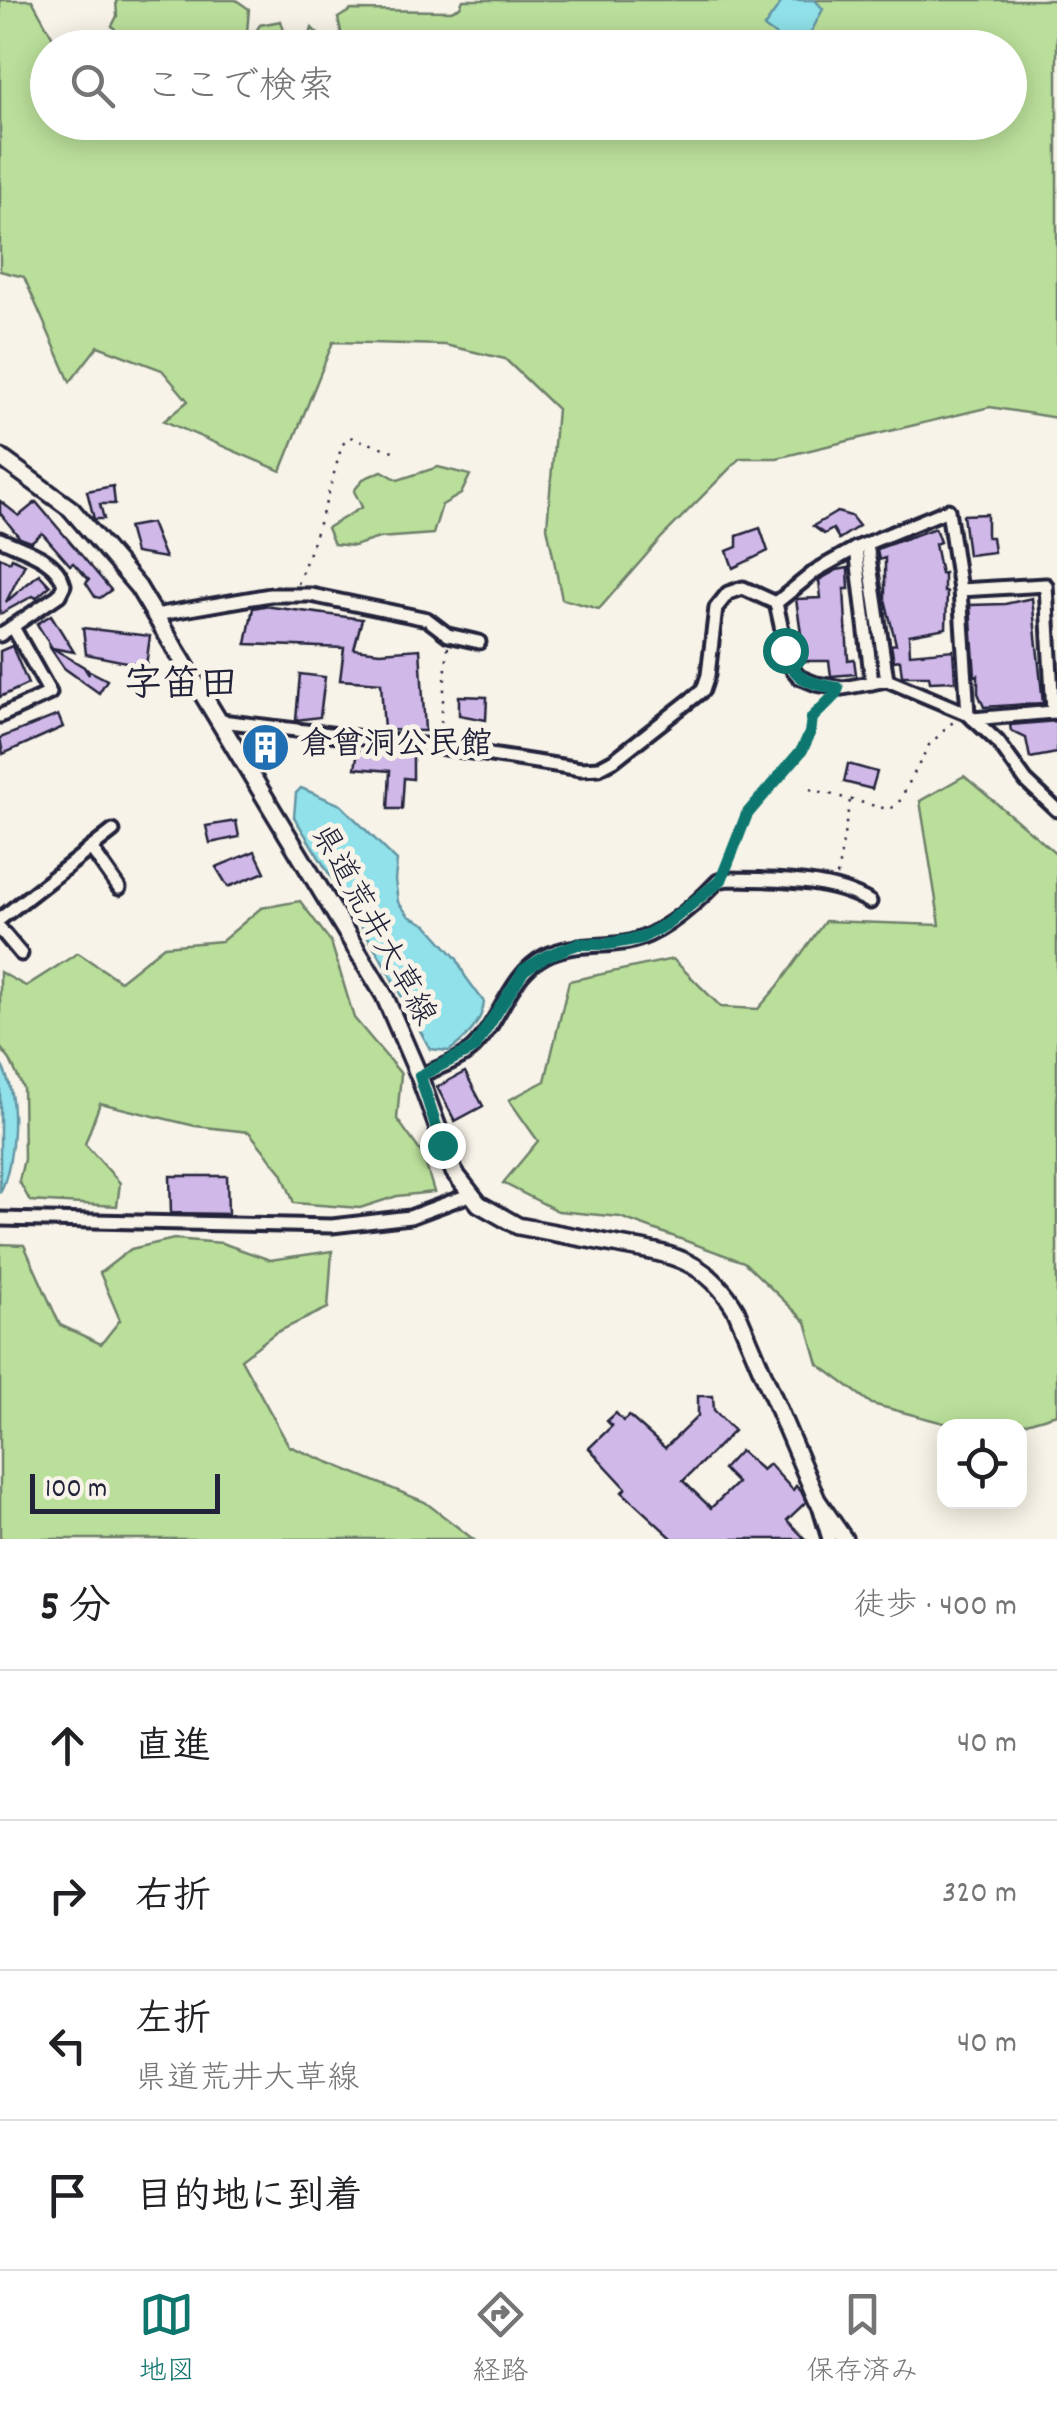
<!DOCTYPE html>
<html lang="ja">
<head>
<meta charset="utf-8">
<style>
	body { margin:0; font-family:Dekko,"Klee One",sans-serif; background:#f6f6f6; color:#202124 }
	.controls { position:absolute; right:30px; bottom:30px; display:grid; overflow:hidden; border-radius:20px; box-shadow:0 5px 25px #0003 }
	.controls button { width:90px; height:90px; display:grid; place-items:center; padding:0; border:0; border-bottom:2px solid #e0e0e0; background:#fff; color:#202124; font:50px sans-serif }
	.scale { position:absolute; left:30px; bottom:25px; width:190px; box-sizing:border-box; padding-left:10px; border:5px solid #22223b; border-top:0; font-size:28px; line-height:35px; white-space:nowrap; color:#22223b; -webkit-text-stroke:8px #f7f3e8; paint-order:stroke }
	.stop { position:absolute; width:30px; height:30px; margin:-22px; border:8px solid #0f766e; border-radius:50%; background:#fff }
	.stop.end { background:#0f766e; border-color:#fff; box-shadow:0 2px 10px #0008 }
	.list { margin:0; padding:0; list-style:none }
	h2 { display:flex; justify-content:space-between; align-items:center; height:130px; margin:0; padding:0 40px; font-size:42px }
	h2 small { font-size:32px; font-weight:400; color:#757577 }
	.list li { display:grid; grid-template-columns:65px 1fr auto; gap:30px; align-items:center; box-sizing:border-box; height:150px; padding:0 40px; border-top:2px solid #e0e0e0 }
	.list b { display:block; font-size:38px; white-space:nowrap }
	.list p { margin:0; font-size:32px; white-space:nowrap; color:#757577 }
	.list em { font-size:32px; font-style:normal; color:#757577 }
	.icon { flex:none; width:55px; height:55px; fill:none; stroke:currentColor; stroke-width:2; stroke-linecap:round; stroke-linejoin:round }
	.map { position:relative; flex:none; width:1057px; height:1539px; overflow:hidden }
	.search { position:absolute; background:#fff; box-shadow:0 5px 25px #0003; left:30px; right:30px; top:30px; height:110px; display:flex; align-items:center; gap:25px; box-sizing:border-box; padding:0 35px; border-radius:55px; color:#757577; font-size:38px }
	.sheet { height:730px; background:#fff }
	nav { display:flex; justify-content:space-around; align-items:center; box-sizing:border-box; height:140px; border-top:2px solid #e0e0e0; background:#fff; font-size:28px; color:#757577 }
	nav a { display:grid; justify-items:center; gap:5px }
	nav .on { color:#0f766e }
	.map>svg:first-child { display:block }
	.green { fill:#badf9a; stroke:#6e806a; stroke-width:2.5 }
	.water { fill:#90e1e9; stroke:#6495a3; stroke-width:2.5 }
	.building { fill:#d0b9e8; stroke:#22223b; stroke-width:2.5 }
	.lines { fill:none; stroke-linecap:round; stroke-linejoin:round }
	.street-casing { stroke:#22223b; stroke-width:19 }
	.secondary-casing { stroke:#22223b; stroke-width:22 }
	.path { stroke:#22223b; stroke-width:2.5; stroke-dasharray:2.5 8; stroke-linecap:butt }
	.street { stroke:#f7f3e8; stroke-width:11 }
	.secondary { stroke:#f7f3e8; stroke-width:15 }
	.route { stroke:#0f766e; stroke-width:12 }
	.labels { text-anchor:middle; dominant-baseline:central; stroke-width:10; stroke-linejoin:round; paint-order:stroke }
	.poi-label { font-size:32px; font-weight:bold; fill:#22223b; stroke:#f7f3e8; text-anchor:start }
	.street-label { font-size:32px; fill:#22223b; stroke:#f7f3e8 }
	.quarter-label { font-size:38px; font-weight:bold; fill:#22223b; stroke:#f7f3e8 }
</style>
</head>
<body>
<div class="map">
<svg width="1057" height="1539" viewBox="0 0 1057 1539">
	<rect width="100%" height="100%" fill="#f7f3e8"/>
	<filter id="ink" filterUnits="userSpaceOnUse"><feTurbulence type="fractalNoise" baseFrequency=".01" numOctaves="2"/><feDisplacementMap in="SourceGraphic" scale="20" xChannelSelector="R" yChannelSelector="G"/><feConvolveMatrix kernelMatrix="1 2 1 2 8 2 1 2 1" color-interpolation-filters="sRGB"/></filter>
	<g filter="url(#ink)">
		<g class="green">
			<polygon points="0,0 32,0 58,47 48,48 48,122 1010,122 1010,48 306,47 312,28 330,46 344,45 338,18 351,10 451,11 460,7 463,0 1057,0 1057,418 990,407 777,458 740,458 662,537 599,609 562,599 547,527 557,409 505,359 445,345 333,342 281,471 164,421 188,401 162,370 98,346 70,382 24,277 0,271"/>
			<polygon points="116,0 236,0 249,9 247,32 254,34 260,25 281,21 289,47 299,47 132,47 112,26 117,16"/>
			<polygon points="438,467 470,475 461,494 442,505 433,534 379,538 354,546 334,544 327,528 362,507 354,491 363,479 382,471 398,480"/>
			<polygon points="964,776 1057,854 1057,1414 1016,1426 955,1426 872,1404 818,1364 806,1322 744,1262 620,1217 558,1211 503,1183 538,1141 509,1100 545,1081 569,981 673,959 721,1007 758,1009 778,986 825,921 940,925 920,801"/>
			<polygon points="300,901 331,942 354,1018 401,1074 397,1119 423,1155 434,1192 397,1196 360,1208 294,1203 282,1173 249,1132 195,1126 100,1103 85,1144 120,1183 117,1206 30,1201 19,1181 24,1159 23,1088 10,1060 0,1047 0,972 26,986 78,953 120,981 164,946 222,941 261,908"/>
			<polygon points="174,1239 222,1243 270,1260 332,1251 328,1308 275,1333 241,1359 289,1446 425,1502 473,1539 0,1539 0,1244 24,1245 60,1325 101,1344 120,1320 100,1273 131,1249"/>
		</g>
		<g class="water">
			<polygon points="783,0 815,0 823,9 807,40 782,40 764,27"/>
			<path d="M301,788L341,805L397,861L395,880L398,902L409,916L427,925L457,959L465,976L484,1002C482,1023 466,1039 449,1051L430,1049L379,955L294,817L296,793Z"/>
			<path d="M0,1063C20,1093 15,1162 0,1193Z"/>
		</g>
		<g class="building">
			<polygon points="113,486 115,504 100,504 104,519 94,519 87,491"/>
			<polygon points="0,501 19,516 36,502 111,590 100,598 95,597 86,583 89,580 73,563 70,565 42,533 31,542 20,538 0,513"/>
			<polygon points="837,512 851,516 859,526 839,539 833,529 824,534 813,526"/>
			<polygon points="987,514 987,537 992,537 994,552 968,555 963,515"/>
			<polygon points="151,523 165,558 135,553 128,527"/>
			<polygon points="760,528 768,551 733,568 727,551 737,547 737,536"/>
			<polygon points="935,528 940,542 935,544 941,574 944,573 944,592 947,592 946,628 909,635 910,654 953,650 955,681 930,682 929,676 902,676 900,660 894,661 891,645 896,644 885,599 885,558 879,560 877,549"/>
			<polygon points="0,557 10,562 12,558 25,564 6,602 39,574 50,586 36,598 33,596 0,614"/>
			<polygon points="848,568 849,589 844,589 848,660 854,659 856,674 831,676 829,661 799,661 795,647 803,647 796,599 821,598 819,580 837,570"/>
			<polygon points="1032,598 1043,703 984,707 978,693 978,675 975,676 970,605 1005,604"/>
			<polygon points="264,606 362,619 354,649 380,652 420,649 425,731 384,730 381,683 340,680 344,648 246,644 253,608"/>
			<polygon points="51,615 74,652 52,648 37,624"/>
			<polygon points="83,628 150,636 146,666 86,654"/>
			<polygon points="12,646 28,684 0,697 0,651"/>
			<polygon points="49,646 84,667 89,675 88,670 107,680 99,693 64,668"/>
			<polygon points="300,674 325,677 320,717 296,720"/>
			<polygon points="459,696 487,697 486,720 459,715"/>
			<polygon points="58,715 63,727 3,754 0,738"/>
			<polygon points="1057,721 1057,753 1030,758 1026,738 1011,731 1010,725"/>
			<polygon points="388,750 413,753 413,779 404,778 402,809 388,809 390,771 355,768 358,751 388,756"/>
			<polygon points="848,764 877,772 872,789 844,782"/>
			<polygon points="236,821 239,837 210,843 206,826"/>
			<polygon points="255,851 265,872 228,887 216,867"/>
			<polygon points="465,1072 483,1106 455,1121 437,1087"/>
			<polygon points="170,1176 227,1176 228,1214 171,1213"/>
			<polygon points="698,1396 713,1396 714,1410 734,1431 683,1481 711,1508 737,1483 723,1469 740,1451 762,1470 769,1464 793,1490 796,1486 801,1491 806,1502 787,1520 805,1539 673,1539 622,1492 626,1488 589,1448 612,1426 607,1421 616,1413 623,1421 629,1416 665,1448 698,1416"/>
		</g>
		<g class="lines">
			<defs>
				<g id="street">
					<path d="M0,539C23,550 57,558 64,585L59,595L0,635"/>
					<polyline points="867,544 887,680"/>
					<polyline points="856,548 872,683"/>
					<polyline points="960,590 968,714"/>
					<polyline points="776,603 817,570 856,548 948,510 960,590 1046,585 1053,712 1057,712"/>
					<polyline points="776,603 790,666 799,677 816,684 843,688 887,680 968,714 998,742 1026,781 1057,810"/>
					<polyline points="155,615 270,595 311,595 427,619 448,635 479,642"/>
					<polyline points="0,716 50,693 14,629"/>
					<polyline points="973,719 1053,712"/>
					<polyline points="221,721 439,747 581,769 599,768 614,760 703,690 708,675 716,608 728,593 743,588 776,603"/>
					<polyline points="91,848 119,888"/>
					<polyline points="0,919 113,831"/>
					<polyline points="0,929 21,954"/>
					<path d="M419,1076C437,1068 460,1061 474,1047C502,1019 509,975 545,956C573,942 600,948 629,942C662,935 695,905 718,881L728,879C774,880 829,878 870,902"/>
					<polyline points="0,1219 332,1226 410,1217 469,1195"/>
					<polyline points="820,1509 829,1539"/>
				</g>
				<path id="secondary" d="M0,457L71,509L138,587L384,995L419,1076L454,1172L479,1204L518,1226C546,1231 575,1237 603,1242C662,1253 703,1254 736,1310L817,1500L844,1539"/>
			</defs>
			<use href="#street" class="street-casing"/>
			<use href="#secondary" class="secondary-casing"/>
			<g class="path">
				<polyline points="298,584 324,509 342,445 350,437 396,452"/>
				<polyline points="440,733 448,646"/>
				<polyline points="810,789 887,809 897,806 929,745 954,721"/>
				<polyline points="727,865 747,814 802,750 810,733 812,718 832,698"/>
				<polyline points="837,876 850,800"/>
			</g>
			<use href="#street" class="street"/>
			<use href="#secondary" class="secondary"/>
		</g>
	</g>
	<g class="lines" filter="url(#ink)">
		<path class="route" d="M442,1145L420,1076L474,1048L524,970L546,956L578,944H608L641,938L667,924L721,880L747,814L802,750L810,733L812,718L835,695L838,688C809,683 794,681 785,650"/>
	</g>
	<defs>
		<symbol id="building-disc" viewBox="-11 -11 22 22"><circle r="9.5" fill="#1f6fb2" stroke="#f7f3e8"/><path d="M-4-6H4V6H1V3H-1V6H-4ZM-2.5-4.3h1.7v1.8h-1.7ZM.8-4.3h1.7v1.8H.8ZM-2.5-1h1.7V.8h-1.7ZM.8-1h1.7V.8H.8Z" fill="#fff"/></symbol>
	</defs>
	<g fill-rule="evenodd">
		<use href="#building-disc" x="238" y="720" width="55" height="55"/>
	</g>
	<g class="labels">
		<g class="poi-label">
			<text x="300" y="747">倉曾洞公民館</text>
		</g>
		<g class="street-label">
			<text transform="translate(371 926) rotate(61)">県道荒井大草線</text>
		</g>
		<g class="quarter-label">
			<text x="181" y="687">字笛田</text>
		</g>
	</g>
</svg>
<div class="controls">
<button><svg class="icon" aria-label="locate" viewBox="0 0 24 24"><circle cx="12" cy="12" r="6"/><path d="M12 2v4M12 18v4M2 12h4M18 12h4"/></svg></button>
</div>
<div class="scale">100 m</div>
<div class="stop" style="left:785px;top:650px"></div>
<div class="stop end" style="left:442px;top:1145px"></div>
<div class="search"><svg class="icon" aria-label="search" viewBox="0 0 24 24"><circle cx="10" cy="10" r="6"/><path d="M15 15l6 6"/></svg>ここで検索</div>
</div>
<section class="sheet">
<h2>5 分<small>徒歩 · 400 m</small></h2>
<ul class="list">
<li><svg class="icon" aria-label="ahead" viewBox="0 0 24 24"><path d="M12 20V5M6 11l6-6 6 6"/></svg><div><b>直進</b></div><em>40 m</em></li>
<li><svg class="icon" aria-label="right" viewBox="0 0 24 24"><path d="M7 20v-9h11M14 6l5 5-5 5"/></svg><div><b>右折</b></div><em>320 m</em></li>
<li><svg class="icon" aria-label="left" viewBox="0 0 24 24"><path d="M17 20v-9H6M10 6l-5 5 5 5"/></svg><div><b>左折</b><p>県道荒井大草線</p></div><em>40 m</em></li>
<li><svg class="icon" aria-label="arrive" viewBox="0 0 24 24"><path d="M6 21V4h12l-3 4 3 4H6"/></svg><div><b>目的地に到着</b></div></li>
</ul>
</section>
<nav>
<a class="on"><svg class="icon" aria-label="map" viewBox="0 0 24 24"><path d="M3 6l6-2 6 2 6-2v14l-6 2-6-2-6 2zM9 4v14M15 6v14"/></svg>地図</a>
<a><svg class="icon" aria-label="directions" viewBox="0 0 24 24"><path d="M12 3l9 9-9 9-9-9zM9 14v-3h6M13 9l2 2-2 2"/></svg>経路</a>
<a><svg class="icon" aria-label="saved" viewBox="0 0 24 24"><path d="M7 4h10v16l-5-4-5 4z"/></svg>保存済み</a>
</nav>
</body>
</html>
